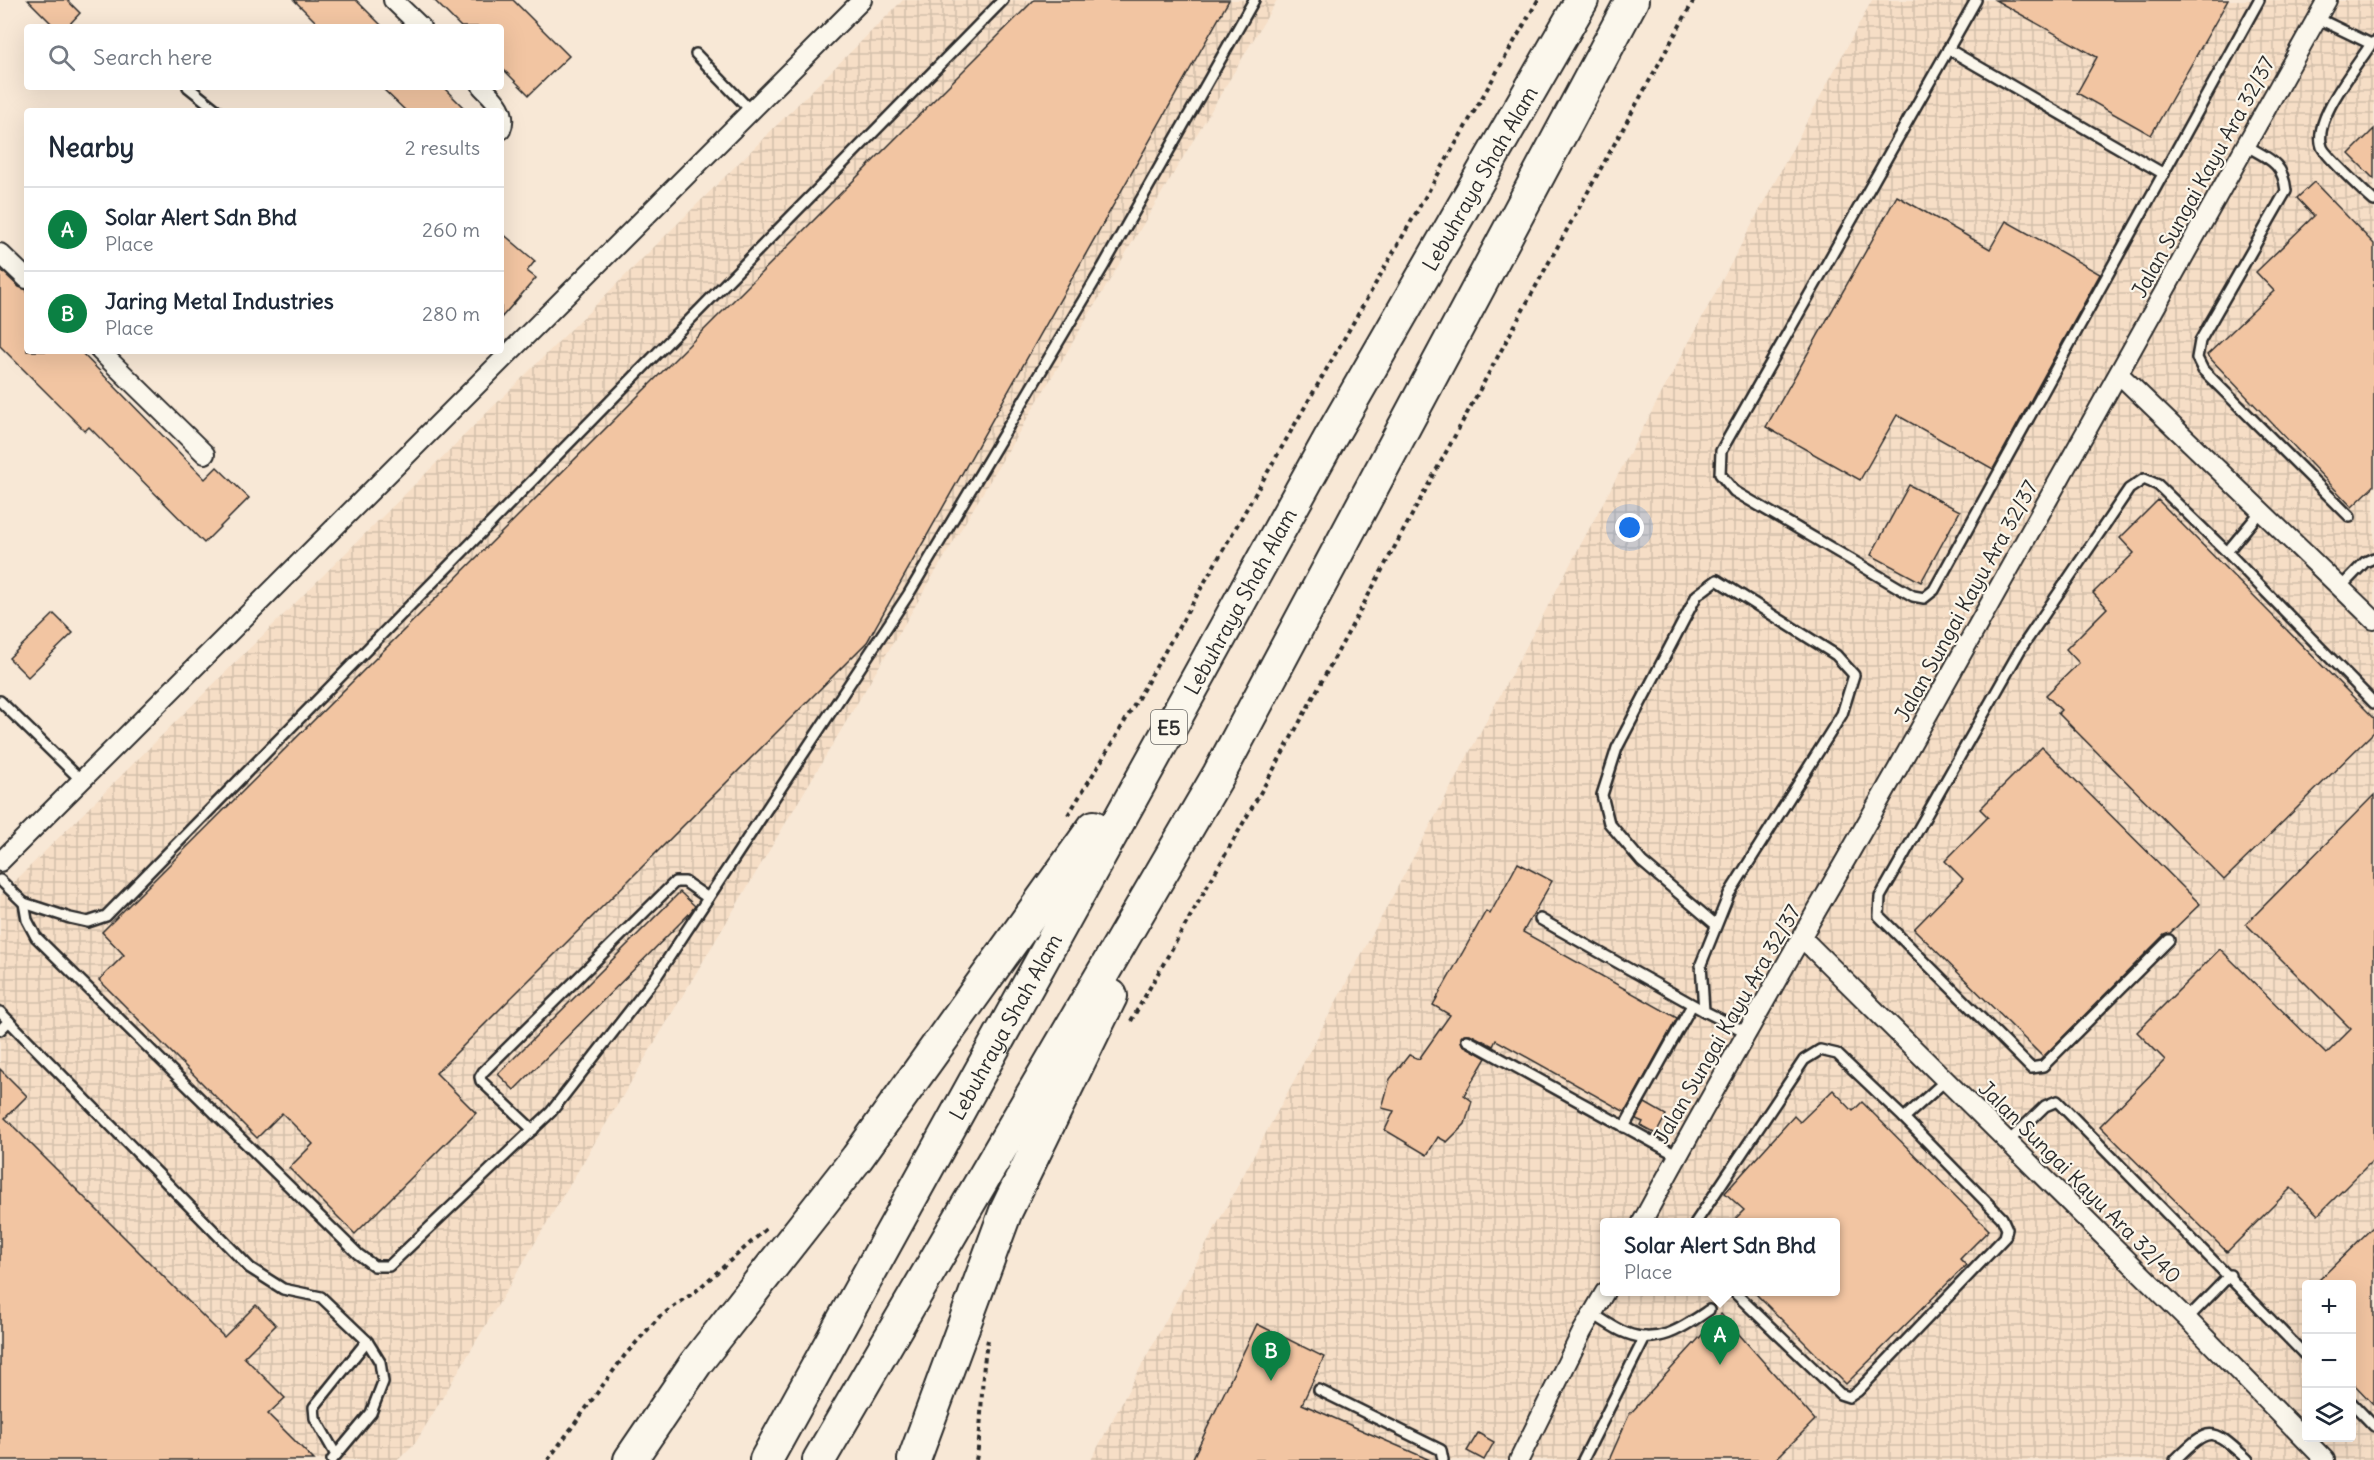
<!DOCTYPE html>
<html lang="en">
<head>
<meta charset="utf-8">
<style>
	body { margin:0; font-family:Delius,sans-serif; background:#f2f2f3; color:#1f2937 }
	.controls { position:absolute; right:18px; bottom:18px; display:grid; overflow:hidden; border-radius:6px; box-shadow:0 6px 24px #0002 }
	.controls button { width:54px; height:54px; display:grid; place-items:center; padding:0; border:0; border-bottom:2px solid #e0e1e3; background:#fff; color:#1f2937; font:30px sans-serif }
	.you { position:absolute; left:1630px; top:528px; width:21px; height:21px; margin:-15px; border:4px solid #fff; border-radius:50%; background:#1a73e8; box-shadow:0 0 0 9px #1a73e833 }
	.badge { display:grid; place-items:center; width:39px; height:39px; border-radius:50%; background:#0b8043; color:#fff; font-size:20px; font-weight:700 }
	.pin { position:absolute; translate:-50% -50px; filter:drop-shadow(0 2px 3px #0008) }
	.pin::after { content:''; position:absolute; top:32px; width:21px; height:18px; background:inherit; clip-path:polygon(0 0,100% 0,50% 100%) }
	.popup { position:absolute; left:1600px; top:1218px; width:240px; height:78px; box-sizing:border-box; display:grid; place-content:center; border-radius:6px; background:#fff; filter:drop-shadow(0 2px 4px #0005); font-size:20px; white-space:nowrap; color:#747a83 }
	.popup b { font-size:22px; color:#1f2937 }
	.popup::after { content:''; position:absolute; left:50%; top:100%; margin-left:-12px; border:12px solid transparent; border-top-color:#fff }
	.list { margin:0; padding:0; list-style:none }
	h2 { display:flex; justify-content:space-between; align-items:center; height:78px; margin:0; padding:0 24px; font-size:26px }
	h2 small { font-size:20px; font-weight:400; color:#747a83 }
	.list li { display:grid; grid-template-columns:39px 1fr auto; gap:18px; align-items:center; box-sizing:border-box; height:84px; padding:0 24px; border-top:2px solid #e0e1e3 }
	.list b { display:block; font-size:22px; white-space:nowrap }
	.list p { margin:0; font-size:20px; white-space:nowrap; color:#747a83 }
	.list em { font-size:20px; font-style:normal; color:#747a83 }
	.icon { flex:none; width:33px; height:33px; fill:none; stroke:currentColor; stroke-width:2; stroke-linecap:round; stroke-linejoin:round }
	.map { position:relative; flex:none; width:2374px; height:1460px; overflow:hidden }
	.search { position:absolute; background:#fff; box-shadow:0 6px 24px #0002; left:24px; top:24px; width:480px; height:66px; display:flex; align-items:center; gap:15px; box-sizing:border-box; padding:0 21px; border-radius:6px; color:#747a83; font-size:22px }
	.panel { position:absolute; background:#fff; box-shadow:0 6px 24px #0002; left:24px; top:108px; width:480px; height:246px; border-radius:6px }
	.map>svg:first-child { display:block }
	.industrial { fill:url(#industrial-grid); fill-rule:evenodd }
	.building { fill:#f2c5a2; stroke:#2b2b2b; stroke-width:1.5 }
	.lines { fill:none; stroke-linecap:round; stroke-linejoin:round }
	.service-casing { stroke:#2b2b2b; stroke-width:14 }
	.minor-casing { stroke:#2b2b2b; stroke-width:22 }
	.motorway-casing { stroke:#2b2b2b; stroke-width:36 }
	.path { stroke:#2b2b2b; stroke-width:4; stroke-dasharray:4.5 4.5; stroke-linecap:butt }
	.service { stroke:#fbf7ec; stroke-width:9 }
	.minor { stroke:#fbf7ec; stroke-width:18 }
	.motorway { stroke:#fbf7ec; stroke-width:32 }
	.labels { text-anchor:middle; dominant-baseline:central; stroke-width:4.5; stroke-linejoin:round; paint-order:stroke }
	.shield { fill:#fbf7ec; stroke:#696865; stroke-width:1.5 }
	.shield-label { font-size:20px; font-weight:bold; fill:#2b2b2b }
	.street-label { font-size:21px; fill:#2b2b2b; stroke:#fbf7ec }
</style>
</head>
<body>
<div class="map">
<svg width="2374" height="1460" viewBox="0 0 2374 1460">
	<defs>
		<pattern id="industrial-grid" width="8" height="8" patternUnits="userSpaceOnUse" patternTransform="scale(1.5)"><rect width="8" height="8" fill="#f6dec6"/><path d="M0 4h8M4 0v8" fill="none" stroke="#d3bfaa"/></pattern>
	</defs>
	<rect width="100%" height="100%" fill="#f8e8d6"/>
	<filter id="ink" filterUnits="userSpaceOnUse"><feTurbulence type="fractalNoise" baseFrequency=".0167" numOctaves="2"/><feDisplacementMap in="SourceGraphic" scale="12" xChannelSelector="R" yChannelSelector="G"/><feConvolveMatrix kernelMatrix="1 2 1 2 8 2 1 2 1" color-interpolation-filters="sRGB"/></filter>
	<g filter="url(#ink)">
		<g class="industrial">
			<polygon points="903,0 1277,0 416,1442 398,1460 0,1460 0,896"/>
			<path d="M1872,0H2374V1460H1091ZM1604,1222H1836V1292H1604ZM2306,1284H2352V1438H2306Z"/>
		</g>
		<g class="building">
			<polygon points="28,0 67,0 80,13 67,27 55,27"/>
			<polygon points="294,0 356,0 383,27 321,27"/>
			<polygon points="434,0 513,0 569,56 529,95 501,67 501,27 461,27"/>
			<polygon points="1034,0 1229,0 867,642 436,1073 476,1113 355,1234 289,1168 313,1144 282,1113 257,1138 99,980 124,955 102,932"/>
			<polygon points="1995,0 2228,0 2151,135 2077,93 2097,57"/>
			<polygon points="381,87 443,87 467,111 406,111"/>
			<polygon points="2374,129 2374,179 2349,154"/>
			<polygon points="2314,182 2374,244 2374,486 2352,507 2207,355 2274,291 2256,272 2314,216 2297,198"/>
			<polygon points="1897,196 1990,249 2006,221 2100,274 1993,469 1897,415 1860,480 1766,427"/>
			<polygon points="501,232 535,261 527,271 536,278 501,318"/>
			<polygon points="0,269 19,287 27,290 27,351 80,351 205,479 217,467 249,498 204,543 89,427 85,431 0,346"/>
			<polygon points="1909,485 1960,511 1921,582 1871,555"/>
			<polygon points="2158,500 2374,718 2374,732 2224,880 2058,713 2061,710 2046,695 2079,663 2066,649 2107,608 2093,593 2134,553 2120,538"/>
			<polygon points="54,614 73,633 28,677 9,658"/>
			<polygon points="2042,747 2200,904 2170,933 2164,935 2043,1057 1914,929 1963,879 1945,861 1988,817 1980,809"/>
			<polygon points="2374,795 2374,1159 2318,1215 2291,1188 2227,1252 2100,1126 2165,1060 2137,1032 2220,949 2326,1054 2351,1029 2246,924"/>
			<polygon points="1518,863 1552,881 1523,932 1677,1018 1625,1112 1496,1040 1493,1046 1470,1034 1464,1034 1461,1037 1462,1044 1486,1058 1464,1095 1472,1101 1465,1124 1447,1142 1438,1137 1427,1155 1385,1130 1394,1111 1382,1108 1390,1079 1409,1055 1419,1059 1450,1015 1433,1005 1486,911 1490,914"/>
			<polygon points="680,892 695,906 689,914 514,1090 498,1074"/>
			<polygon points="0,1069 27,1096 5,1118 224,1337 256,1305 276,1325 244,1357 285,1398 268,1414 314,1460 0,1460"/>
			<polygon points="1833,1090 1853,1111 1862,1102 1989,1230 1960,1259 1966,1265 1846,1384 1754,1292 1836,1292 1836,1222 1732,1222 1744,1210 1725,1193 1794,1116 1800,1122"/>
			<polygon points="1645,1103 1666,1115 1656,1134 1641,1126 1643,1122 1636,1119"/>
			<polygon points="2374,1226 2374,1405 2352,1382 2352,1284 2315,1284"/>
			<polygon points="1721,1314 1815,1420 1775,1460 1609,1460 1629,1415"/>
			<polygon points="1257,1324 1324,1357 1302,1404 1430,1460 1192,1460"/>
			<polygon points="1478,1433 1494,1442 1484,1460 1467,1451"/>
		</g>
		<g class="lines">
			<defs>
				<g id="service">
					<polyline points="1976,0 1721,451 1720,474 1734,491 1913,596 1924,598 1934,590 2259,0"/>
					<polyline points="2317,18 2371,44 2374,42"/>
					<path d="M2371,44C2356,68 2312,119 2322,147C2325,155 2365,193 2374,201"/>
					<polyline points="1948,49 2164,174"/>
					<polyline points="696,54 751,111"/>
					<polyline points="188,87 218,111"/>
					<path d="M2245,145C2269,159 2283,162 2286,191L2200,341L2197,358L2203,370L2350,517"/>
					<polyline points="2261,511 2227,552 2374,703"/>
					<polyline points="2341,587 2365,562 2374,558"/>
					<polyline points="0,701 82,781"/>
					<polyline points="0,880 24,903 27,920 36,937 358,1254 374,1266 389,1266 551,1112 656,977 908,595 1103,267 1254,0"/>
					<polyline points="24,903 70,918 88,922 106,916 1003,0"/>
					<polyline points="1540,919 1704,1011"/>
					<polyline points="1716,925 1642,862 1609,823 1602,795 1617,748 1697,595 1717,580 1836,655 1854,675 1842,714 1729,894 1701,964 1704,1011 1746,1032"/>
					<polyline points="2169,940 2043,1066 2031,1068 1879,916 1880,897 2020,650 2129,489 2144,479 2158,485 2227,552"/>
					<polyline points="0,1012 250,1268 283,1289 321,1297 367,1341 380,1362 383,1382 371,1413 332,1460"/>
					<polyline points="0,1030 9,1021"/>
					<polyline points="1467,1040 1678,1156"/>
					<polyline points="1904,1118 1945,1081"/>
					<polyline points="1624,1127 1692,1005"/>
					<polyline points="533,1130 481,1081 480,1077 483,1072 675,882 685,882 708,898"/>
					<polyline points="2008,1142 2045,1106 2057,1101 2306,1356"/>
					<polyline points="1696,1222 1804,1060 1820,1050 1837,1054 1904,1118 2002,1218 2007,1229 2005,1237 1858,1391 1849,1397 1840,1394 1734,1292"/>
					<path d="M1593,1314C1603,1320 1615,1329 1626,1333C1659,1346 1684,1327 1709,1310"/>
					<polyline points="2187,1319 2230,1275"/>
					<polyline points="1319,1390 1441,1450 1443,1460"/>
					<polyline points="2352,1403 2374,1426"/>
					<polyline points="336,1455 315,1418 314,1407 367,1341"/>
					<polyline points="1583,1460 1645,1337"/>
					<path d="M2175,1460C2211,1424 2212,1428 2248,1460"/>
				</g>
				<g id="minor">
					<polyline points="393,0 421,27"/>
					<path d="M482,87C494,99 509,112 501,130"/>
					<polyline points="0,253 27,279"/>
					<polyline points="100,351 205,454"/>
					<polyline points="2120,375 2374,620"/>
					<polyline points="0,862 862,0"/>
					<polyline points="1802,938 2187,1319 2325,1460"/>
					<path d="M1642,1222C1724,1069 1812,920 1898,768C2042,513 2185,257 2327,0"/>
					<polyline points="1519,1460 1582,1332 1605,1292"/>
				</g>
				<g id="motorway">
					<polyline points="630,1460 696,1363 857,1158 1094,827"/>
					<path id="s1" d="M766,1460L1329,440L1582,0"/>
					<polyline points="819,1460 1219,774 1632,0"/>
					<polyline points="914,1460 1006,1211 1111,996"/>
				</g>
			</defs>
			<use href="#service" class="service-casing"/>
			<use href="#minor" class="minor-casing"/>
			<use href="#motorway" class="motorway-casing"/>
			<g class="path">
				<polyline points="1068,815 1113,742 1538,0"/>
				<polyline points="1131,1021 1284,751 1548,264 1694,0"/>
				<polyline points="548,1460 625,1355 659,1317 696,1291 766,1229"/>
				<path d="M976,1460C984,1420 979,1380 988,1340"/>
			</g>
			<use href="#service" class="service"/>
			<use href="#minor" class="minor"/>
			<use href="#motorway" class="motorway"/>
		</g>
	</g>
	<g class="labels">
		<rect class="shield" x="1151" y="710" width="36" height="34" rx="4.5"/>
		<g class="shield-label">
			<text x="1169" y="727">E5</text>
		</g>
		<g class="street-label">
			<text transform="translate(2203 177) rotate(-61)">Jalan Sungai Kayu Ara 32/37</text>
			<text stroke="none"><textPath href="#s1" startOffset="1467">Lebuhraya Shah Alam</textPath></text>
			<text stroke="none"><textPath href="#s1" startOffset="981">Lebuhraya Shah Alam</textPath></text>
			<text transform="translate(1966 601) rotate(-61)">Jalan Sungai Kayu Ara 32/37</text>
			<text transform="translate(1727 1024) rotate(-60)">Jalan Sungai Kayu Ara 32/37</text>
			<text stroke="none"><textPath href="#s1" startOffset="495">Lebuhraya Shah Alam</textPath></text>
			<text transform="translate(2080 1182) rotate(45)">Jalan Sungai Kayu Ara 32/40</text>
		</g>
	</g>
</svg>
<div class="controls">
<button>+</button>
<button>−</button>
<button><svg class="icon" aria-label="layers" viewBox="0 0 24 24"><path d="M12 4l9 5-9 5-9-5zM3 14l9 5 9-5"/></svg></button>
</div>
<div class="you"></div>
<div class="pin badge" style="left:1720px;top:1365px">A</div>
<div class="popup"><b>Solar Alert Sdn Bhd</b>Place</div>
<div class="pin badge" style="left:1271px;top:1381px">B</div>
<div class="search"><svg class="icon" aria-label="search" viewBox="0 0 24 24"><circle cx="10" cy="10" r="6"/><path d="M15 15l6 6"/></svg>Search here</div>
<section class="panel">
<h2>Nearby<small>2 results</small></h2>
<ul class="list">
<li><span class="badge">A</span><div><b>Solar Alert Sdn Bhd</b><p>Place</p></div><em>260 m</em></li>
<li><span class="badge">B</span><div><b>Jaring Metal Industries</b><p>Place</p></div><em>280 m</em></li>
</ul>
</section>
</div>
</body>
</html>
